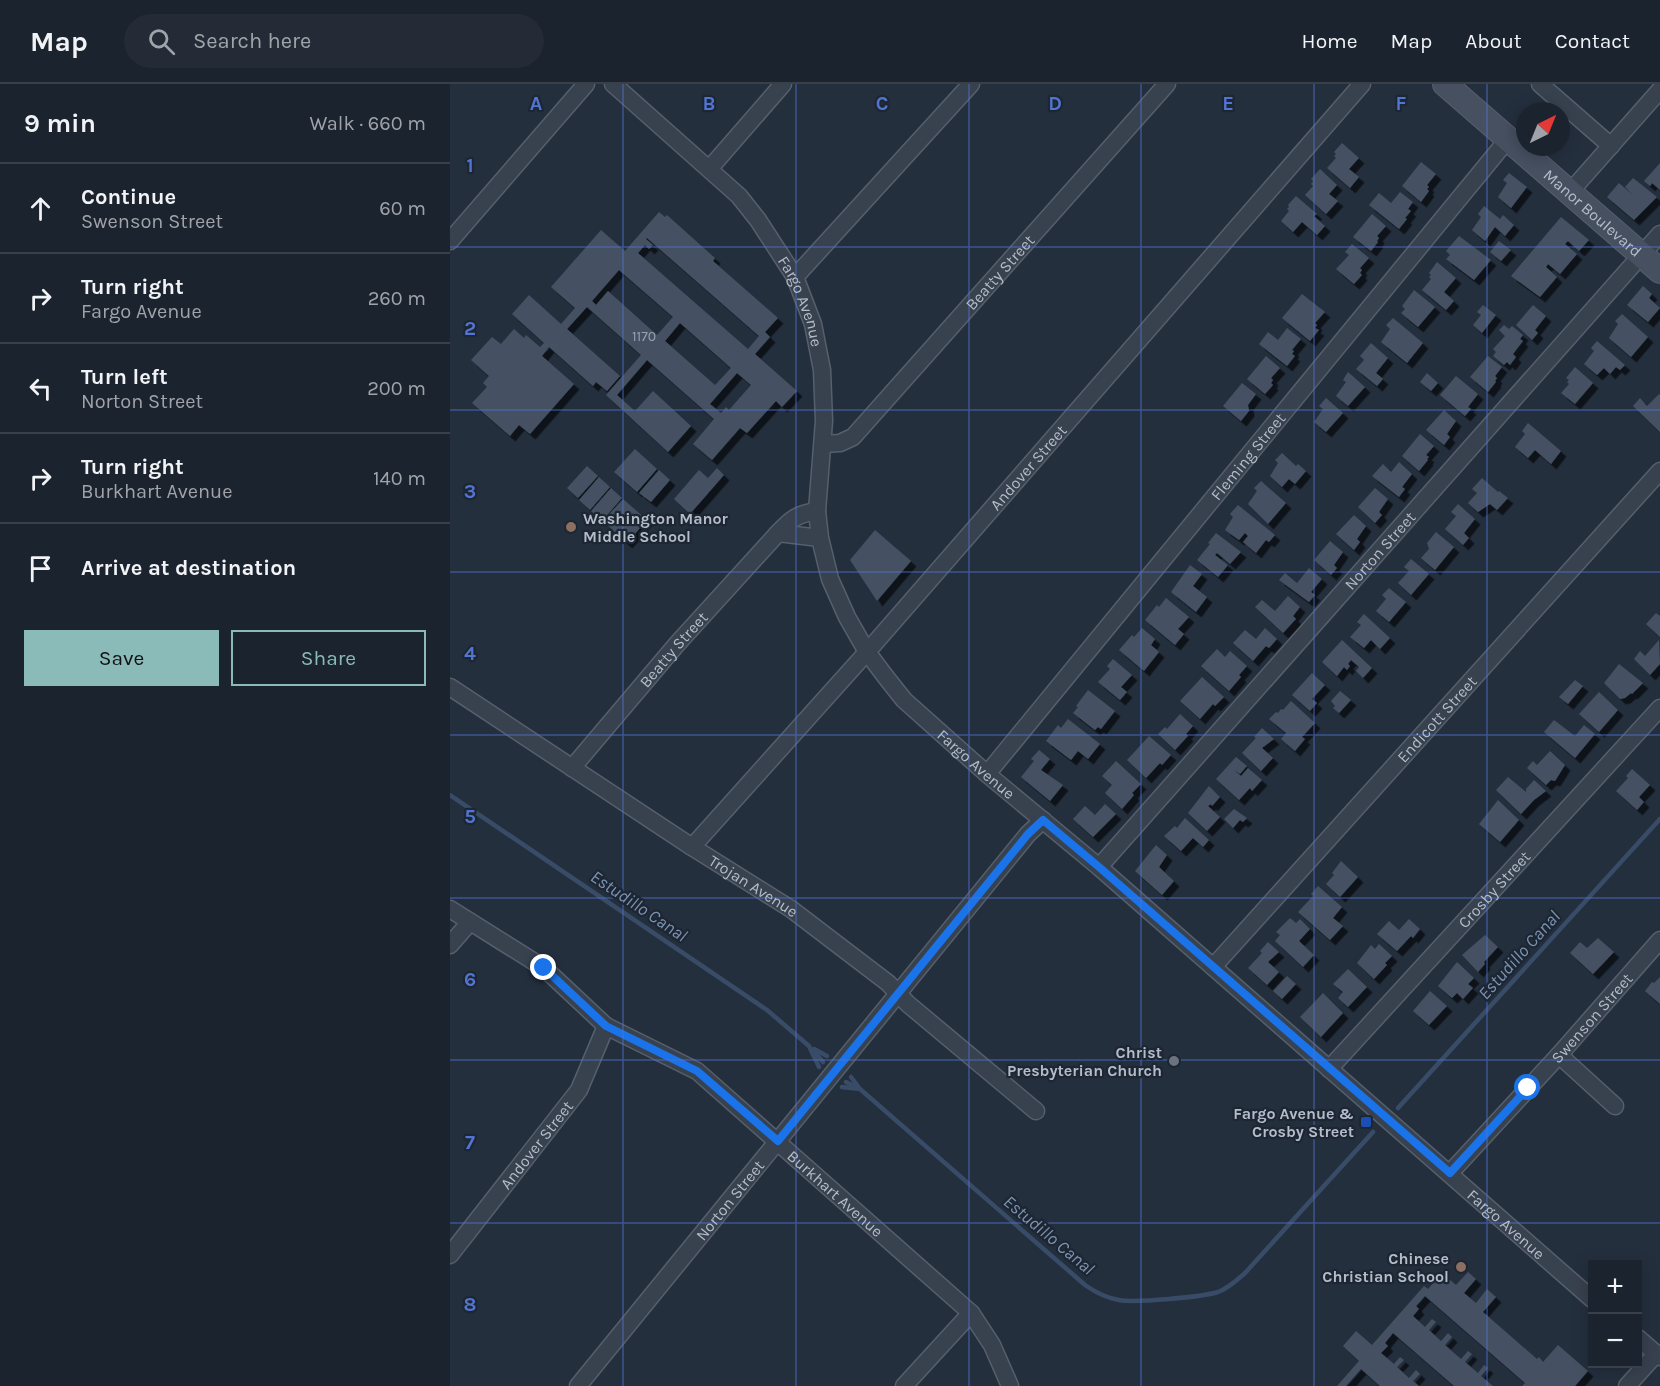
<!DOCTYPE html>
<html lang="en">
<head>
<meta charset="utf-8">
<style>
	body { margin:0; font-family:Karla,sans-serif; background:#242b36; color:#f1f3f6 }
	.controls { position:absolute; right:18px; bottom:18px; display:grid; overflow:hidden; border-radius:0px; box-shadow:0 3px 15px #0003 }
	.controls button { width:54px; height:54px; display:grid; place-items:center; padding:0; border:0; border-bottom:2px solid #39404a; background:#1b232e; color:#f1f3f6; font:30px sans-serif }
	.compass { position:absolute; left:1066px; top:18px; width:54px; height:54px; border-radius:50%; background:#1b232e; box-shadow:0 3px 15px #0003; rotate:43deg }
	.stop { position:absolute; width:18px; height:18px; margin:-14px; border:4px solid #1a73e8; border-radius:50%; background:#fff }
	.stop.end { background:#1a73e8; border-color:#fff; box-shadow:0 2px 6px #0008 }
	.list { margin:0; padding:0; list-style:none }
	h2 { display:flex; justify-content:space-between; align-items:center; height:78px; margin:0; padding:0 24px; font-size:26px }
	h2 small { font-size:20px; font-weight:400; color:#a0a4aa }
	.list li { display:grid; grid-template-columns:39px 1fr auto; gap:18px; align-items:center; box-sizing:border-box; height:90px; padding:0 24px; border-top:2px solid #39404a }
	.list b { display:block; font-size:22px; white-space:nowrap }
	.list p { margin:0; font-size:20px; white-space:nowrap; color:#a0a4aa }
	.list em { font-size:20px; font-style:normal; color:#a0a4aa }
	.actions { display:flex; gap:12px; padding:18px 24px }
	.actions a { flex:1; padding:14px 0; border:2px solid #8bbbb9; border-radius:0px; text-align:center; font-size:21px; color:#8bbbb9 }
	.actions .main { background:#8bbbb9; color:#111 }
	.icon { flex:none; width:33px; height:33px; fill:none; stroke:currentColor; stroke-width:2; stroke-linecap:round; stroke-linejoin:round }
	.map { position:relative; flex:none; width:1210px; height:1302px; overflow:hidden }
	header { display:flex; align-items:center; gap:36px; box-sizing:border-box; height:84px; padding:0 30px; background:#1b232e; border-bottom:2px solid #39404a }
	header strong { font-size:28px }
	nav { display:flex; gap:33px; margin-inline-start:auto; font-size:21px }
	.search { width:420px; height:54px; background:#242b36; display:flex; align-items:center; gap:15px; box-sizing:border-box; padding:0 21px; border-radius:33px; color:#a0a4aa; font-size:22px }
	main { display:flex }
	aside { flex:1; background:#1b232e }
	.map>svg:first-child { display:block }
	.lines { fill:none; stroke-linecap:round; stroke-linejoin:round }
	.stream { stroke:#394c67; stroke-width:4.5 }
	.building { fill:#455162; fill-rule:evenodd; filter:url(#shadow) }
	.street-casing { stroke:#565f6c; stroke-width:19 }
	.secondary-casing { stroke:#565f6c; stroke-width:26 }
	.street { stroke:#38414e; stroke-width:16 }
	.secondary { stroke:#465061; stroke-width:24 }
	.route { stroke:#1a73e8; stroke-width:8 }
	.grid { fill:none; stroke:#5274d3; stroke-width:1.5; stroke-opacity:0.55 }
	.education-dot { fill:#8d6e63; stroke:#1d2633; stroke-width:2 }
	.worship-dot { fill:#6b7280; stroke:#1d2633; stroke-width:2 }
	.transit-dot { fill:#1a4fb4; stroke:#1d2633; stroke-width:2 }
	.labels { text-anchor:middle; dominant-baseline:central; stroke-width:4.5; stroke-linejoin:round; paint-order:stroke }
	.number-label { font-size:14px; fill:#98a1af }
	.street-label { font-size:16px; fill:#b4bcc9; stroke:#1d2633 }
	.poi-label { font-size:16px; font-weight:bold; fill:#b4bcc9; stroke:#1d2633; text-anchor:end }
	.water-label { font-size:18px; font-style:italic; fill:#7c92b1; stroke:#1d2633 }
	.grid-label { font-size:20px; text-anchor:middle; font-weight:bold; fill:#5274d3; stroke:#1d2633; stroke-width:4.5; stroke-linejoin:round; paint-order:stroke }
</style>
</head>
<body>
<header>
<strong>Map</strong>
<div class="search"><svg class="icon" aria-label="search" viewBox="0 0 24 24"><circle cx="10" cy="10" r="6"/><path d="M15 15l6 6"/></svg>Search here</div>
<nav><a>Home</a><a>Map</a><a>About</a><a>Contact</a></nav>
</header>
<main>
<aside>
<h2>9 min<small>Walk · 660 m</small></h2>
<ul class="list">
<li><svg class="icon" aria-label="ahead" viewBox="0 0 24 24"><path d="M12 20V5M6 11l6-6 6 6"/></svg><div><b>Continue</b><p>Swenson Street</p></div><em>60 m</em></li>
<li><svg class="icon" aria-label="right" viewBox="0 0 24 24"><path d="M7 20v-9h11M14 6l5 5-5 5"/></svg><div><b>Turn right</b><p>Fargo Avenue</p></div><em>260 m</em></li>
<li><svg class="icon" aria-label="left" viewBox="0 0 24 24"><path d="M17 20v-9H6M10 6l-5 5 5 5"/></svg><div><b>Turn left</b><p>Norton Street</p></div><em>200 m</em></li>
<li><svg class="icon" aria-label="right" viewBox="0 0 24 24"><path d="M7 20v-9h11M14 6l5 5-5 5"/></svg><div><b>Turn right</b><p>Burkhart Avenue</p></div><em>140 m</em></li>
<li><svg class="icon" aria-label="arrive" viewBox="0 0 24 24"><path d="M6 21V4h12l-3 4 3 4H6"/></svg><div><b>Arrive at destination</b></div></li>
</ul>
<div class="actions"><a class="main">Save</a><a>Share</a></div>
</aside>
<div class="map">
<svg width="1210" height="1302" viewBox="0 0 1210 1302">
	<defs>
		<filter id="shadow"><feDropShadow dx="5.5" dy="5.5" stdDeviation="0" flood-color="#0009"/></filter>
	</defs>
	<rect width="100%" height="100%" fill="#242f3e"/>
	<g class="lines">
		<g class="stream">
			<polyline points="0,711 317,926 359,962 369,983"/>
			<polyline points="364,965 377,972"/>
			<polyline points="363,966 373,978"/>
			<polyline points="401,993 410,1005"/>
			<polyline points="396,998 408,1004"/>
			<path d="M392,1003L410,1005L635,1201C645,1208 656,1214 669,1216C686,1219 752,1213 768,1208C779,1204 787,1196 795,1189L923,1048"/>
			<polyline points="948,1024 1210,735"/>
		</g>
	</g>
	<g class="building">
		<polygon points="892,59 909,74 899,85 909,93 900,104 877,84 886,74 884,72 886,70 884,68"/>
		<polygon points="971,78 986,90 977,101 979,103 977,105 979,107 971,118 952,102"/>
		<polygon points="1210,79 1210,106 1202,99 1200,102 1194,97"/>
		<polygon points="870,85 887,101 879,110 888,117 876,130 855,111 863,102 861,100 863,97 861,95"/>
		<polygon points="1059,89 1077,103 1061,124 1048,113 1057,99 1053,96"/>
		<polygon points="1183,94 1207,113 1184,136 1157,113 1169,99 1184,112 1175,103"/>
		<polygon points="950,108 963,118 958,125 961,127 955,134 957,135 949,145 919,121 929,109 941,119"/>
		<polygon points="846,112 867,130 864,132 875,142 867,151 852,138 843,148 831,137 839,127 837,125 839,123 838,121"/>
		<polygon points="1034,122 1050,135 1053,131 1064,141 1055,152 1045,143 1035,157 1022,146 1031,133 1028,130"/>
		<path d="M209,128L215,133L217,131L265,174L263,177L328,234L315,248L320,253L305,270L347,307L332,323L326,317L297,349L290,344L262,376L243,360L264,335L197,276L167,311L185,327L203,307L241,342L218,368L156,311L191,271L137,223L117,245L170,292L157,307L146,298L143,302L99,263L92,272L124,300L80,350L69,341L60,352L22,319L37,303L33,299L39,292L21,276L42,253L51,260L64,245L74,254L76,251L90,263L94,259L62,230L79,211L111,240L125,224L101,203L151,146L175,167ZM197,154L309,252L298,265L188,169L195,161L199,165L203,161L196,155ZM169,186L223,233L207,251L158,207L146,221L142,217ZM230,239L281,284L265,301L215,257ZM287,289L301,301L279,326L276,323L271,329L260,320Z"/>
		<polygon points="922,130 936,142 927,152 929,154 927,157 928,158 921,167 903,153"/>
		<polygon points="1111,133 1139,156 1129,167 1118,157 1115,160 1127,170 1110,190 1098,180 1096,183 1107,193 1090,213 1061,192"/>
		<polygon points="1009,152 1041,176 1024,196 996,175 1000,171 996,167"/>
		<polygon points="1049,157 1061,166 1051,177 1040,168"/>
		<polygon points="902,160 919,174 910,184 912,186 910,189 912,191 904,200 886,185 899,171 895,168"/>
		<polygon points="987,178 1006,194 994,208 1004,217 996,226 972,206 981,195 979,193 981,191 979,189"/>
		<polygon points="1193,202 1202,210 1199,214 1210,224 1198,238 1177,221"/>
		<polygon points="964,206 985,223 968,243 951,229 955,225 952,222"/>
		<polygon points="852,210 875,228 865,239 867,241 865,244 869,246 860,257 832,234"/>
		<polygon points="1033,221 1046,231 1032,249 1023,241 1031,231 1027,228"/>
		<polygon points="1083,221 1096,232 1085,246 1088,249 1082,256 1066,241"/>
		<polygon points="1172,230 1198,253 1181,273 1159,254 1168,240 1165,237"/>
		<polygon points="943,234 973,259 957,279 931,258 940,245 936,241"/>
		<polygon points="1054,241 1059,245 1062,242 1073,251 1070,255 1073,257 1063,270 1066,273 1060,281 1057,278 1054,281 1043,272 1046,268 1043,265 1055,252 1049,246"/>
		<polygon points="837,244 851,255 842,266 844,267 842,270 845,272 837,282 809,260 818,248 828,256"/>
		<polygon points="1147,257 1175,281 1170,286 1166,283 1160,290 1154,284 1147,291 1134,280 1144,267 1141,264"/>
		<polygon points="921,259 938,274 926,289 933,295 927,302 906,285 914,276 910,272"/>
		<polygon points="816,272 830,284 821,294 823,296 821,299 823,301 815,310 797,295"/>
		<polygon points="1038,272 1052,283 1045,292 1047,294 1045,297 1046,298 1038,308 1020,293"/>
		<polygon points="1125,283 1143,299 1125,320 1111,309 1119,300 1117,298 1119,296 1116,294"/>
		<polygon points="898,288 915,303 898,322 886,312 896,298 893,296"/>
		<polygon points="977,289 988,299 981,307 970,298"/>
		<polygon points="1006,292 1028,310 1018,323 1021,325 1015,332 990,311"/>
		<polygon points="792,299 806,310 798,321 799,327 791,337 773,322"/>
		<polygon points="1209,310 1210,311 1210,348 1183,322 1190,314 1197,322"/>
		<polygon points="876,314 893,329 876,348 864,338 873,325 869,322"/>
		<polygon points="994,326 1006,337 997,350 1000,353 994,361 976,346"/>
		<polygon points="1078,339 1111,367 1101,380 1085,366 1078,374 1065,363 1075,350 1072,347"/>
		<polygon points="970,350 984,362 976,371 979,373 977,375 978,376 969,387 952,372"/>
		<polygon points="185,365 207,385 187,408 164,388"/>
		<polygon points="832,369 846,382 848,380 856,387 845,400 839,395 832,403 820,392 828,379 825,376"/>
		<polygon points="949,378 962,390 952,403 955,405 949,413 922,392 933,380 941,388"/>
		<polygon points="137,382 148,392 128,414 117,404"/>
		<polygon points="267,384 274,391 240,430 224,415 249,386 258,394"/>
		<polygon points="209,386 220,396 201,418 189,409"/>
		<polygon points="149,393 160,403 140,426 129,416"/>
		<polygon points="1032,394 1048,408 1049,407 1058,414 1047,426 1040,420 1028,428 1018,419 1027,409 1022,405"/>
		<polygon points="811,397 836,419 818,440 798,420 807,407 804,404"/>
		<polygon points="161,404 172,414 152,437 141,427"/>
		<polygon points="925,404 938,415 929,428 932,431 925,439 908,423"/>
		<polygon points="173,415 197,436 177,459 165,449 171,442 165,448 153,437"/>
		<polygon points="1008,420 1025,435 1014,449 1019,454 1013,461 995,445 1006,432 1001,428"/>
		<polygon points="788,421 825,451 819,458 816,456 806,469 793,458 798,452 795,449 789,456 775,446 783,433 780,430"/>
		<polygon points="904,431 916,442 907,455 910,458 904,466 886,450"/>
		<polygon points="425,446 461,477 427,517 400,476"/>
		<polygon points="986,448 1004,463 985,486 971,474 979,465 977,459"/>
		<polygon points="766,449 791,468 780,480 767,469 765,471 778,481 768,493 747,476 760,460 758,459"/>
		<polygon points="880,457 893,468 884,481 887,484 881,491 864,476"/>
		<polygon points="961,475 979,490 961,511 948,499 959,487 954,483"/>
		<polygon points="740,481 752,490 743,502 757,513 746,528 721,508"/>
		<polygon points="859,484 872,495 861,508 865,511 859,518 829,496 835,489 847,499"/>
		<polygon points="939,504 956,518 939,538 926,527 936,515 932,511"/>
		<polygon points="838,512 850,523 843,532 846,535 833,549 805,523 812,516 825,527"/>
		<polygon points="716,514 739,533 728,545 734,550 725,561 695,536 707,521 709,523"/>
		<polygon points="1206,529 1210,532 1210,553 1196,540"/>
		<polygon points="914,530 940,554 930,565 921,556 914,564 900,553 911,541 907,538"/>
		<polygon points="692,544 705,555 701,561 709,568 694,587 669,566 682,551 684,553"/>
		<polygon points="815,544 827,555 819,564 816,562 803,577 783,559 795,546 806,555"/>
		<polygon points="892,556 922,584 913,594 906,587 909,583 901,576 898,580 900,582 897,586 894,583 887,592 872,578"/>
		<polygon points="1209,556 1210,580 1200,591 1184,575 1190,567 1195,572"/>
		<polygon points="767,565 775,573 780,567 797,582 789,591 791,593 779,607 751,582"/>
		<polygon points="663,575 682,591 671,603 677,608 670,616 648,598 660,585 657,582"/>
		<polygon points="1169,580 1193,599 1182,610 1181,609 1175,614 1170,615 1154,599"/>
		<polygon points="862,589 875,601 862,615 867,619 860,627 842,611"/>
		<polygon points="752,593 774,613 765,622 763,620 750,635 730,617"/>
		<polygon points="1125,596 1133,602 1118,620 1109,613"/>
		<polygon points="638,606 665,627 651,645 648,643 645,646 623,629 628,623 626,622"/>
		<polygon points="890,607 901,616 889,629 883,624 885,622 881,617"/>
		<polygon points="1149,608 1168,626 1149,648 1129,630"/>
		<polygon points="841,617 865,639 852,653 855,655 845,667 831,655 836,649 819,635 826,628 828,629 831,625 833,626"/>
		<polygon points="730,630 743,642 736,650 738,652 725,666 708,650 715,643 717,645"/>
		<polygon points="618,635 650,660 638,675 628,667 621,676 596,657 608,641 611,644"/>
		<polygon points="1104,636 1125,652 1134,641 1145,650 1125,674 1094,648"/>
		<polygon points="812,644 824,655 812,664 823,674 811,687 792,669 806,654 804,653"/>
		<polygon points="699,652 721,671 712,681 710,679 696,694 677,676"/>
		<polygon points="589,666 600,675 591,686 613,701 600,717 571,693 584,677 581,675"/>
		<polygon points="1100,667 1115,681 1105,697 1101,696 1096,701 1077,684 1083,677 1087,681"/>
		<polygon points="786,673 797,682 790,690 784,686 791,692 798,684 812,696 802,707 800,704 789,716 766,695"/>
		<polygon points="666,677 691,700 682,709 684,711 672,725 655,709 662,701 652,692"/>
		<polygon points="1182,685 1200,701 1189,713 1194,718 1187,726 1166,707 1178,694 1176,692"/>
		<polygon points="1058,693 1076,708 1076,705 1084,696 1096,707 1084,716 1071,730 1046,706"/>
		<polygon points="759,702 770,713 762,722 761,720 758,722 770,733 757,747 738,729"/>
		<polygon points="1048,716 1069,736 1050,758 1029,740"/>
		<polygon points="655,720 666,730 643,753 623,735 635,722 645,731"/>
		<polygon points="784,725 797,734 793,738 790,736 783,744 774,735"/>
		<polygon points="735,734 759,756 753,763 743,754 731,767 714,752 725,742 727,744"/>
		<polygon points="706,761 717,771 709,783 724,797 712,811 685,787"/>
		<polygon points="891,777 908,793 890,813 876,800 884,791 882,789"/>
		<polygon points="868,802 892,823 883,834 893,842 880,856 848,828 863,812 861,810"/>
		<polygon points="840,834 846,839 850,835 860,845 849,857 864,871 853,883 825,857 830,851 826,848"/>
		<polygon points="959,835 970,845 963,854 961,852 947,867 927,850 939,837 949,846"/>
		<polygon points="1035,851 1048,863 1034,878 1035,880 1028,888 1012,871"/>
		<polygon points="1148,854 1164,868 1143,890 1120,869 1130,858 1137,864"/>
		<polygon points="818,858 829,868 818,878 829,888 817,901 798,884 812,869 810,867"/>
		<polygon points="929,860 942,872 935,879 937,881 924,895 907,879 921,861 925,865"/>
		<polygon points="1007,878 1024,894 1018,900 1023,904 1013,915 1007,909 1002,914 988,902"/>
		<polygon points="898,885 917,903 898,923 888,914 893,908 883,900"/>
		<polygon points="837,892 846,900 832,915 823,907"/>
		<polygon points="1210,893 1210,920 1195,907 1202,898 1204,899"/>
		<polygon points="980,907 997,922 979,941 963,927"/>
		<polygon points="873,909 893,929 871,953 850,933"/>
		<polygon points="1018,1188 1026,1195 1014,1209 1026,1219 1037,1205 1046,1213 1033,1228 1087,1275 1089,1273 1093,1278 1108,1261 1138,1287 1125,1302 1072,1302 1075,1299 975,1212 966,1222 969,1225 963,1232 975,1243 982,1235 986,1238 979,1246 991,1257 998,1249 1002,1253 995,1261 1011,1275 1018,1267 1022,1270 1015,1278 1028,1289 1034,1281 1038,1284 1031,1292 1043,1302 1004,1302 943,1249 935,1259 938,1262 931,1269 944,1280 950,1273 954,1276 947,1283 959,1294 966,1286 970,1290 963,1297 969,1302 930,1302 911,1285 896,1302 887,1302 909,1277 893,1262 906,1247 922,1261 974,1202 978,1205 992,1189 1006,1201"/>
	</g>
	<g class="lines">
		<defs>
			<g id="street">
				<path id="s1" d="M163,0L289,112L308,136L345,193L363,240L372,286L374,337L367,427L370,454L380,495L397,533L417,568L435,592L454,616L537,690L649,783L1142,1215"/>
				<polyline points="1090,0 1161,62"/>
				<polyline points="260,84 333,0"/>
				<polyline points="1120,108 1210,6"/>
				<polyline points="0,157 136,0"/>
				<polyline points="345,193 521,0"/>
				<path id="s2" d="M373,360L390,359L403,353L717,0"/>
				<polyline points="328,449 370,454"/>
				<path id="s3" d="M0,603L242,763L341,825L438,899L458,920L586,1027"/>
				<path id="s4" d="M122,684L227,560L328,449C341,435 347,430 367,427"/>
				<path id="s5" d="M537,690L1058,55"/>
				<path id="s6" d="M242,763L417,568L912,0"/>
				<path id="s7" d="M649,783L1210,150"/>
				<path id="s8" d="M0,825L94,884L156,942L247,987L521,1229L542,1261L560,1302"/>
				<polyline points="0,861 20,838"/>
				<path id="s9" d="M763,883L1210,387"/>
				<polyline points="1109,971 1165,1022"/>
				<path id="s10" d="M879,985L1210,624"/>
				<path id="s11" d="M1000,1089L1109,971L1210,856"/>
				<path id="s12" d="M0,1171L129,1006L156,942"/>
				<polyline points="1188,1254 1210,1273"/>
				<path id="s13" d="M128,1302L578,750L593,736"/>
				<polyline points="454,1302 521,1229"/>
				<polyline points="1177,1302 1206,1270"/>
			</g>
			<g id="secondary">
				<path id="s14" d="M995,0L1210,187"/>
			</g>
		</defs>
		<use href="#street" class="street-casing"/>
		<use href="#secondary" class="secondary-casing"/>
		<use href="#street" class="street"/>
		<use href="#secondary" class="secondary"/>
	</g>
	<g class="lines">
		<polyline class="route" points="94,884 156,942 247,987 328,1057 578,750 593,736 649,783 1000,1089 1078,1004"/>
	</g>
	<path class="grid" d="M173,0V1302M346,0V1302M519,0V1302M691,0V1302M864,0V1302M1037,0V1302M0,163H1210M0,326H1210M0,488H1210M0,651H1210M0,814H1210M0,976H1210M0,1139H1210"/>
	<g class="education-dot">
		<circle cx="121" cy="443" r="6"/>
		<circle cx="1011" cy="1183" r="6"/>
	</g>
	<circle class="worship-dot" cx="724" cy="977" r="6"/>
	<rect class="transit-dot" x="910" y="1032" width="12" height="12" rx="3"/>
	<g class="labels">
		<g class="number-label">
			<text x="194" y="252">1170</text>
		</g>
		<g class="street-label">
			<text stroke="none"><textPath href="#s14" startOffset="196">Manor Boulevard</textPath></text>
			<text stroke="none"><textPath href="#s2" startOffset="252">Beatty Street</textPath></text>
			<text stroke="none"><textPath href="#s1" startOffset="292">Fargo Avenue</textPath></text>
			<text stroke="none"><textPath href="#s5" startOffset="411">Fleming Street</textPath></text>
			<text stroke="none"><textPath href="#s6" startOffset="507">Andover Street</textPath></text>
			<text stroke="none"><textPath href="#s7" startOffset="423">Norton Street</textPath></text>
			<text stroke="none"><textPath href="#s4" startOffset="156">Beatty Street</textPath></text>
			<text stroke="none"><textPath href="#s9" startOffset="334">Endicott Street</textPath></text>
			<text stroke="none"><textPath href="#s1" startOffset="814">Fargo Avenue</textPath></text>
			<text stroke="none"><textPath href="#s3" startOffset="363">Trojan Avenue</textPath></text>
			<text stroke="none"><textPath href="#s10" startOffset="244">Crosby Street</textPath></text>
			<text stroke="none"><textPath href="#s11" startOffset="210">Swenson Street</textPath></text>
			<text stroke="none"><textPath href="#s12" startOffset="140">Andover Street</textPath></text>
			<text stroke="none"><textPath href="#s8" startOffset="482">Burkhart Avenue</textPath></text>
			<text stroke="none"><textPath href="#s13" startOffset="240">Norton Street</textPath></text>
			<text stroke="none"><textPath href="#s1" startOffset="1516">Fargo Avenue</textPath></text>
		</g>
		<g class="poi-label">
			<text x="133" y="434" text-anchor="start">Washington Manor<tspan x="133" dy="18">Middle School</tspan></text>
			<text x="712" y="968">Christ<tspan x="712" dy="18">Presbyterian Church</tspan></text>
			<text x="904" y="1029">Fargo Avenue &amp;<tspan x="904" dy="18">Crosby Street</tspan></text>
			<text x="999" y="1174">Chinese<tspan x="999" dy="18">Christian School</tspan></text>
		</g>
		<g class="water-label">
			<text transform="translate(189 822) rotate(34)">Estudillo Canal</text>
			<text transform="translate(1069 871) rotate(-48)">Estudillo Canal</text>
			<text transform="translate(599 1151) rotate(40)">Estudillo Canal</text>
		</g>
	</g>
	<g class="grid-label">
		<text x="86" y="26">A</text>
		<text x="259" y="26">B</text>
		<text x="432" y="26">C</text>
		<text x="605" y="26">D</text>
		<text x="778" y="26">E</text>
		<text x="951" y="26">F</text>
		<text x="20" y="88">1</text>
		<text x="20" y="251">2</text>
		<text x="20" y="414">3</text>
		<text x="20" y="576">4</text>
		<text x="20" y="739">5</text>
		<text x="20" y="902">6</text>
		<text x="20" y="1065">7</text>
		<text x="20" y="1227">8</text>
	</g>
</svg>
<div class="controls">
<button>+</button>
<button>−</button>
</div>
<svg class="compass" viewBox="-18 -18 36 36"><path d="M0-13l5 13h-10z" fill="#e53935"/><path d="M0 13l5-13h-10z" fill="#a0a4aa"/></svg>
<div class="stop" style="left:1078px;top:1004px"></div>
<div class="stop end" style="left:94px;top:884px"></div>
</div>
</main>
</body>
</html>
